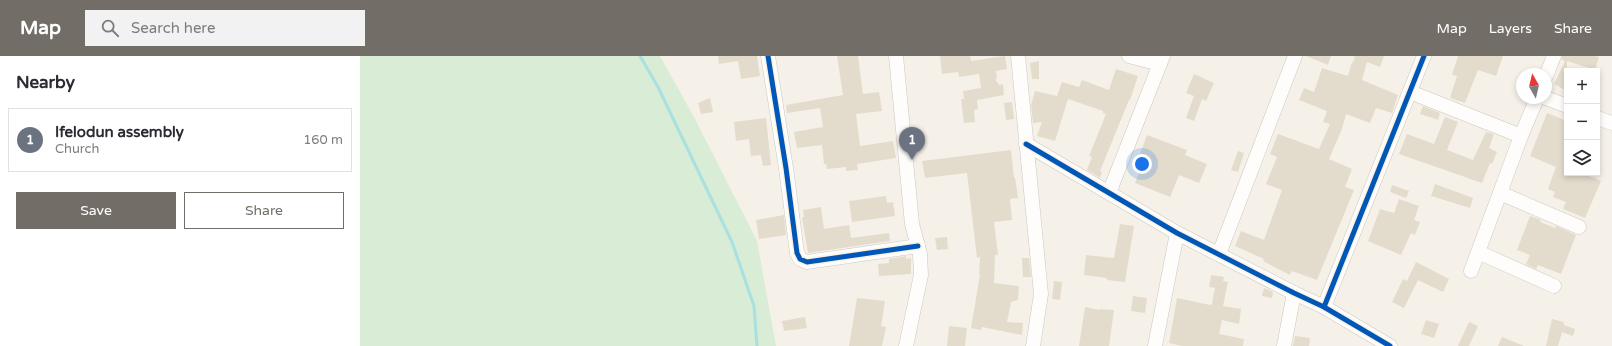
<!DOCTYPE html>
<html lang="en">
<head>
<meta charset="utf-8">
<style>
	body { margin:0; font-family:"Varela Round",sans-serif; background:#f2f2f3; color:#2b2b33 }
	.controls { position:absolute; right:12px; top:12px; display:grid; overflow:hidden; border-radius:0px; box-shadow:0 2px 6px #0003 }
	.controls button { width:36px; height:36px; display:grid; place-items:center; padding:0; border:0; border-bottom:1px solid #e1e1e2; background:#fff; color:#2b2b33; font:20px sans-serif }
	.compass { position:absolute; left:1156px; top:12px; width:36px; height:36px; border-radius:50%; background:#fff; box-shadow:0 2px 6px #0003; rotate:352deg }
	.you { position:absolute; left:782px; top:108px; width:14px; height:14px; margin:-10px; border:3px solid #fff; border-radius:50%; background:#1a73e8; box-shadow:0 0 0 6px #1a73e833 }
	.badge { display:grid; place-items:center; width:26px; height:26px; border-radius:50%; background:#726e67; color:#fff; font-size:13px; font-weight:700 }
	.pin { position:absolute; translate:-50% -33px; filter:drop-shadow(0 1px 2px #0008) }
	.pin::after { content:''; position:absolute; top:21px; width:14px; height:12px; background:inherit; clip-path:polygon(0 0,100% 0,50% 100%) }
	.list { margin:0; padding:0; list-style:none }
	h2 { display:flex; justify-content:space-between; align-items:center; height:52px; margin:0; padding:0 16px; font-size:17px }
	h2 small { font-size:13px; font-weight:400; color:#7c7c81 }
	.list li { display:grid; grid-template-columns:26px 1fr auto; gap:12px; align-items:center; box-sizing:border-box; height:64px; margin:0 8px 8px; padding:0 8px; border:1px solid #e1e1e2; border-radius:0px }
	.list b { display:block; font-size:15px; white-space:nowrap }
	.list p { margin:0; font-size:13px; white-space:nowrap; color:#7c7c81 }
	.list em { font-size:13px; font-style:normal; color:#7c7c81 }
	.actions { display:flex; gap:8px; padding:12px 16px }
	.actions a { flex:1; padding:9px 0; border:1px solid #726e67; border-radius:0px; text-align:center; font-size:14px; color:#726e67 }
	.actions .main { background:#726e67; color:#fff }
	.icon { flex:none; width:22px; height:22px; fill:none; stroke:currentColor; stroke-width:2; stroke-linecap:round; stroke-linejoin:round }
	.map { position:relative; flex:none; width:1252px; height:290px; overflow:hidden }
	header { display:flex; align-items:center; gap:24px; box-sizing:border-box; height:56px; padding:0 20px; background:#726e67; color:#fff }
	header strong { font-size:19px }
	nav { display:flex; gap:22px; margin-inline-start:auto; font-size:14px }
	.search { width:280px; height:36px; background:#f2f2f3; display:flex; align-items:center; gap:10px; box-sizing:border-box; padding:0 14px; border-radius:0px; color:#7c7c81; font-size:15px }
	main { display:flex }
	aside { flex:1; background:#fff }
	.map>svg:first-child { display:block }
	.green { fill:#d8ecd6 }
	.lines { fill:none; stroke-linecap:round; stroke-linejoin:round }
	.stream { stroke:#a9e0e1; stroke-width:3 }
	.building { fill:#e3dccd }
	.minor-casing { stroke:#cbc8c1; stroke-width:15 }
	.minor { stroke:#fefdfc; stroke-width:14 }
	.cycleway-casing { stroke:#faf2e3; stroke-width:8 }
	.cycleway { stroke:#0057b8; stroke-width:5 }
</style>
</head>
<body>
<header>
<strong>Map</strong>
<div class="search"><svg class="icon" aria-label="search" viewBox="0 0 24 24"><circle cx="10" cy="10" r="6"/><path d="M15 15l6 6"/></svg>Search here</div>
<nav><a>Map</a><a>Layers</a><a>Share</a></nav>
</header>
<main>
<aside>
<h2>Nearby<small></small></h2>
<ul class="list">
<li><span class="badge" style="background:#6b7280">1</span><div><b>Ifelodun assembly</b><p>Church</p></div><em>160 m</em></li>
</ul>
<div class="actions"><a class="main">Save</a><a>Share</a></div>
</aside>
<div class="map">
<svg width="1252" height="290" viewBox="0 0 1252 290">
	<rect width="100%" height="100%" fill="#f5f1e8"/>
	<polygon class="green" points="0,0 300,0 334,61 397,185 416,290 0,290"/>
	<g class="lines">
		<polyline class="stream" points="280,0 298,31 372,186 394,250 397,290"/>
	</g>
	<g class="building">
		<polygon points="358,0 397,0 400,20 381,23 378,5 359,8"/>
		<polygon points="477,0 498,0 503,38 519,36 522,55 496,58 500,90 533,85 536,102 497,108 498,114 486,115 486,111 467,113 466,108 464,108 462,89 437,92 434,76 463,71 460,52 427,57 426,49 483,39"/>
		<polygon points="580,0 610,0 611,5 645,0 647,13 636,15 637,22 636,22 636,26 638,26 638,29 643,28 644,39 617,44 618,53 614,54 615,66 604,67 601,43 604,43 603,35 621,32 619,18 599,21 598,16 582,18"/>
		<polygon points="946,0 971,0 968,9"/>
		<polygon points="993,0 1024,0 1020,11 1007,6 1002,24 1038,39 1032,57 1016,52 1010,67 986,58 982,73 969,103 992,113 985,131 994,134 957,224 932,215 930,219 903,205 904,203 875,190 881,175 904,184 922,134 906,128 917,101 910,98 918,78 959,93 970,68 963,66 967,55 939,44 944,32 954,36 962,12 988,20 992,6 993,7 995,1"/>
		<polygon points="1098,0 1143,0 1136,20 1118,14 1105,47 1090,42 1097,20 1092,19"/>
		<polygon points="1202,0 1235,0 1239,1 1235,14 1207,5 1207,35 1194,28 1205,5 1202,4"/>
		<polygon points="679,5 679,23 672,23 670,7"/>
		<polygon points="756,13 778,20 770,44 769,44 740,115 742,116 740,122 727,114 732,101 729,100 746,58 743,57 743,55 708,43 695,85 677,80 682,66 673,67 671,49 675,35 697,40 702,26 719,31 722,24 749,34"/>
		<polygon points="834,18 854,27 846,45 842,43 834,65 826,62 834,40 826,37"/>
		<polygon points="350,42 353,56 341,58 338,47"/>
		<polygon points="652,46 654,63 646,64 644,47"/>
		<polygon points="1063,50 1080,57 1078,64 1060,58"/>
		<polygon points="1187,57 1207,65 1207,117 1221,117 1241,125 1225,162 1203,153 1206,146 1193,141 1195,136 1188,133 1196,111 1170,100"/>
		<polygon points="1085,61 1098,66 1087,94 1113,104 1126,76 1134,78 1129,92 1137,96 1132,108 1130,107 1122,127 1039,98 1047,78 1074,88"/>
		<polygon points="406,62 411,109 403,110 401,99 391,100 389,83 376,85 374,66"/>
		<polygon points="787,79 827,94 825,99 847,108 839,127 819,119 810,141 775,127 786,100 780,98"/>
		<polygon points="651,94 654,122 655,121 658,142 650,143 652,164 634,166 638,199 635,199 634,227 659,230 658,244 651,246 647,266 663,267 662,279 622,271 621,274 611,272 620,219 619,219 620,201 617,202 607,117 565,122 562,105"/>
		<polygon points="878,95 884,97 878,116 871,114"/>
		<polygon points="1075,128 1113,142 1110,152 1071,140"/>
		<polygon points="1032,129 1049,135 1046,142 1030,136"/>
		<polygon points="526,140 527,147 533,146 535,160 492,166 489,145"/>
		<polygon points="1039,143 1059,150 1054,164 1060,166 1055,179 1051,177 1041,199 1008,185 1020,153 1034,157"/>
		<polygon points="461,151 464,173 489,169 491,182 529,177 530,185 448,197 442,161 444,161 443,154"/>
		<polygon points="424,159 426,179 399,183 396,164"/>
		<polygon points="1170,160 1181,164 1180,166 1195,172 1196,170 1216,179 1201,218 1178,209 1176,213 1166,208 1170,199 1157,194"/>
		<polygon points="760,168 774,170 765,226 747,224 747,222 724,219 726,199 754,202"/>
		<polygon points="587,181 588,193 577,194 575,182"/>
		<polygon points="546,200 546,203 551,202 551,218 519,220 518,208 529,207 529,203"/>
		<polygon points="662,202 669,202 671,221 663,221"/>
		<polygon points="1056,206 1089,223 1083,236 1058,224 1044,252 1032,246 1043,223 1047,225"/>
		<polygon points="851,219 864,221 863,225 868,226 863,250 881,253 879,268 862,264 859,278 884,283 883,290 822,290 809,287 817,242 850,249 852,248 855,232 849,231"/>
		<polygon points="694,225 702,226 700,244 692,243"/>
		<polygon points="904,232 913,236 912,242 902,240"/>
		<polygon points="773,240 787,242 785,257 771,255"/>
		<polygon points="497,242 525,245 521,270 526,271 522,290 489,290"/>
		<polygon points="725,251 740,254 740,253 754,254 749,290 719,290"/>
		<polygon points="445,261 447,272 424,275 422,265"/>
		<polygon points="1192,263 1204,266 1204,269 1215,273 1213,280 1202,276 1198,290 1186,290"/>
		<polygon points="1066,264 1079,268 1074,282 1061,278"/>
		<polygon points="1109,266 1118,270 1109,290 1098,290"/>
		<polygon points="589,270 607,272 605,290 587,290"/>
		<polygon points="935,280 950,282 949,290 933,290"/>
		<polygon points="1142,281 1164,290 1138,290"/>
	</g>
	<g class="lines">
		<defs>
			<g id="minor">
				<polyline points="408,0 426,112 437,197 440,203 447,206 558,190"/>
				<polyline points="536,0 552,168 560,198 561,219 546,290"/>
				<polyline points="658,0 681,238 673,290"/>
				<polyline points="769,0 800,8"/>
				<polyline points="1186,20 1194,0"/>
				<polyline points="1050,36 1161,80"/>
				<polyline points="1186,42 1207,50"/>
				<polyline points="1237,62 1252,67"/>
				<polyline points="666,88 817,177 934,237 964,251 1030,290"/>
				<polyline points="749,137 803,0"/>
				<polyline points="1140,137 1219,171"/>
				<polyline points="1118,196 1194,230"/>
				<polyline points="859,198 935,0"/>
				<polyline points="1111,215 1161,80 1177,42"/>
				<polyline points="964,251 1064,0"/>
				<polyline points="795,290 817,177"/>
				<polyline points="924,290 934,237"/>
			</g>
		</defs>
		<use href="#minor" class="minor-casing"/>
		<use href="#minor" class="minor"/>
		<defs>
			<g id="cycleway">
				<polyline points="408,0 426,112 437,197 440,203 447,206 558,190"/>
				<polyline points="666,88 817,177 934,237 964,251 1030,290"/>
				<polyline points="964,251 1064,0"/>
			</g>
		</defs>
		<use href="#cycleway" class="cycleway-casing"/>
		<use href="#cycleway" class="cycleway"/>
	</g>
</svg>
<div class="controls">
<button>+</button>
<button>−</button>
<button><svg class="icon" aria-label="layers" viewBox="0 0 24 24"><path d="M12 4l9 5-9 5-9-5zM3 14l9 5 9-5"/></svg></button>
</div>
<svg class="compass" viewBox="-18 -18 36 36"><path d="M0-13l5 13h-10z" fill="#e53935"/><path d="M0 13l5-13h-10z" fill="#7c7c81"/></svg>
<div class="you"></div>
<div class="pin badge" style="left:552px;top:104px;background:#6b7280">1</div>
</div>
</main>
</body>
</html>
